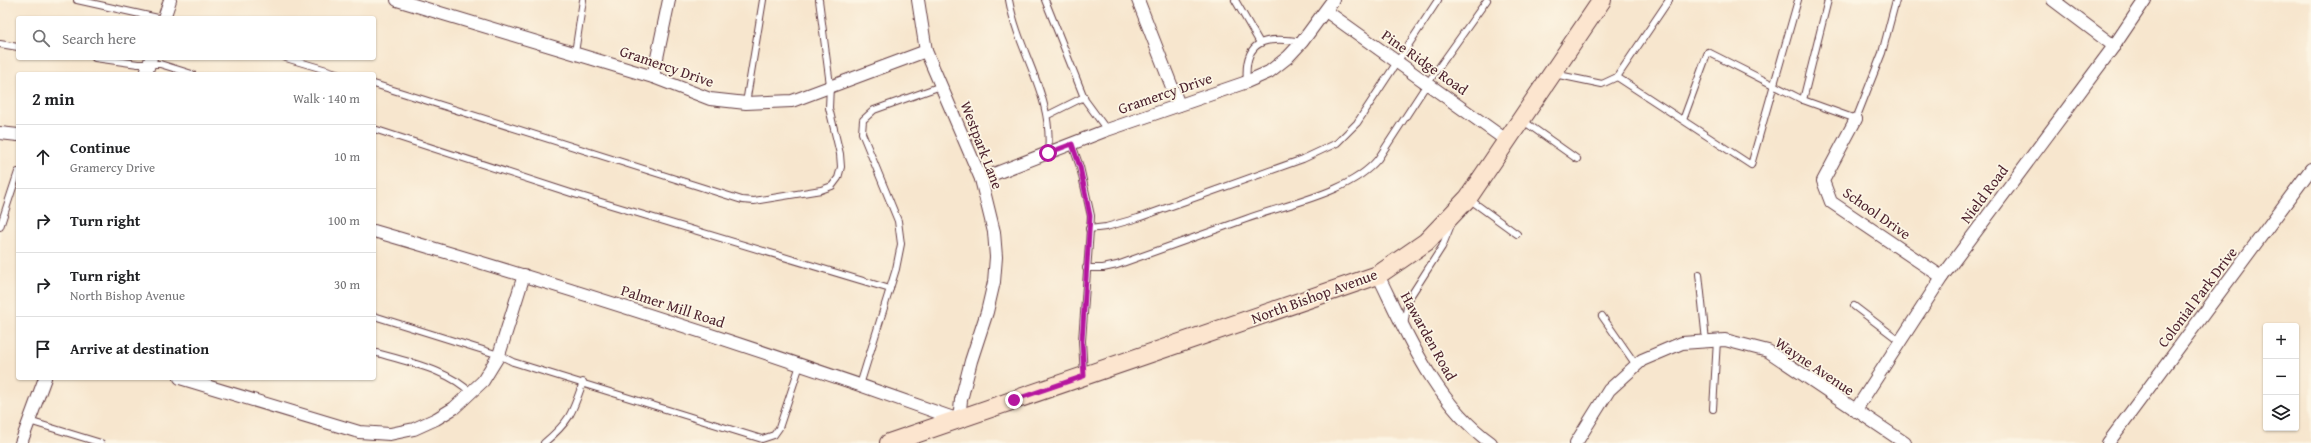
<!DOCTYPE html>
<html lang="en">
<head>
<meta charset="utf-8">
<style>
	body { margin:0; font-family:"Gentium Book Plus",serif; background:#f2f2f2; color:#202124 }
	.controls { position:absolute; right:12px; bottom:12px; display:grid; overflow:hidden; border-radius:4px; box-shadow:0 1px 3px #0004 }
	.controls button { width:36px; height:36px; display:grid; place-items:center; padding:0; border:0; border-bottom:1px solid #e0e0e0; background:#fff; color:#202124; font:20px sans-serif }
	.stop { position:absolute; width:12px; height:12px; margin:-9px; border:3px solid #b5179e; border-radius:50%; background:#fff }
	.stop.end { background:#b5179e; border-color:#fff; box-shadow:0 1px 4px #0008 }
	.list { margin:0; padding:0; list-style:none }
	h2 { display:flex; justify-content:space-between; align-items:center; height:52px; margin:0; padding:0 16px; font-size:17px }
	h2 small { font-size:13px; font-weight:400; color:#757577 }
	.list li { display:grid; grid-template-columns:26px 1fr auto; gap:12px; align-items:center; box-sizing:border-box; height:64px; padding:0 16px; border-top:1px solid #e0e0e0 }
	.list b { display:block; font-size:15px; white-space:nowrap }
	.list p { margin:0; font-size:13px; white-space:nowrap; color:#757577 }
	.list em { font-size:13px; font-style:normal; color:#757577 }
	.icon { flex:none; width:22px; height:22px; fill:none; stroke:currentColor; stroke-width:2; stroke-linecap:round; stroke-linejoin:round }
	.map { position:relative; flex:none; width:2311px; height:443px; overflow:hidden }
	.search { position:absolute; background:#fff; box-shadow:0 1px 3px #0004; left:16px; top:16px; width:360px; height:44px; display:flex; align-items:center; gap:10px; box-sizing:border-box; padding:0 14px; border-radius:4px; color:#757577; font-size:15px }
	.panel { position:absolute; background:#fff; box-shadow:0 1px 3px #0004; left:16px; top:72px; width:360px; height:308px; border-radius:4px }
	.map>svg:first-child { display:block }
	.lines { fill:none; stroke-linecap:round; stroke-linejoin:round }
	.lane-casing { stroke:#643d43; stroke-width:8 }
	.street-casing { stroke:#643d43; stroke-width:14 }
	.secondary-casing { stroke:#643d43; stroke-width:20 }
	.lane { stroke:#fff; stroke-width:6 }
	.street { stroke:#fff; stroke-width:12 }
	.secondary { stroke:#fce5cf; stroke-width:18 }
	.route { stroke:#b5179e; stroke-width:5 }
	.labels { text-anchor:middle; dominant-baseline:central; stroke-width:3.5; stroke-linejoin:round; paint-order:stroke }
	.street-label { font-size:15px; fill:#4a1f2b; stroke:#fcf5e5 }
</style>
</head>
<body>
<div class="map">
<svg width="2311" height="443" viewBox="0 0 2311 443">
	<rect width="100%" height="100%" fill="#fcf5e5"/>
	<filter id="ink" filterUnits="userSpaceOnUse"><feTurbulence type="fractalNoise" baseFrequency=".025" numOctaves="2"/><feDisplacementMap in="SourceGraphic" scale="8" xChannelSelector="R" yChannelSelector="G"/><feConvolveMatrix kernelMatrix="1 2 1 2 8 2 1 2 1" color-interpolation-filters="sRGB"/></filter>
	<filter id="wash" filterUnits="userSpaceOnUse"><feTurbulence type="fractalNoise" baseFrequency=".012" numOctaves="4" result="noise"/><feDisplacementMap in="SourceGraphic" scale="16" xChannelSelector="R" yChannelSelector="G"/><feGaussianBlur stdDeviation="0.9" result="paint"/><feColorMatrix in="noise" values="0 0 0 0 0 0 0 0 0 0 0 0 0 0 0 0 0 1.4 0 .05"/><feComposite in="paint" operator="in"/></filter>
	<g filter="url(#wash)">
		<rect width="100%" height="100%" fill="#f7e6ce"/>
	</g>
	<g filter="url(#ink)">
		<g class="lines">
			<defs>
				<g id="lane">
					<polyline points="77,0 158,18"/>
					<path d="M1009,0C1019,55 1054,96 1048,153"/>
					<polyline points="1045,0 1085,100 1107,130"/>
					<polyline points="1235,0 1260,43"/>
					<polyline points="1669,0 1617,77 1751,165 1798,0"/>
					<polyline points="0,44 18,47"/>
					<polyline points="575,53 583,0"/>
					<polyline points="95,58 138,64 160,64 192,74"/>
					<polyline points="286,58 340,74"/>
					<polyline points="1554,74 1602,84 1617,77"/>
					<path d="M1247,82C1243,39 1266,36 1302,42"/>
					<polyline points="374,84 742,200 754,201 821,190 832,186 838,178 841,167 840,154 829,108 830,85 819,0"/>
					<polyline points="1803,100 1828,0"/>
					<polyline points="746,103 763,0"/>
					<polyline points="1048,115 1084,97"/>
					<polyline points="1522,120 1577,159"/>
					<polyline points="1683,120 1708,52 1803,100 1856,119 1882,53 1896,0"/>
					<polyline points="374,129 571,193 890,289"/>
					<polyline points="1072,144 1080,167 1091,216 1082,341 1084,375"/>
					<polyline points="1469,199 1517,234"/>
					<polyline points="0,227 18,172"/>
					<polyline points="1089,229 1106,227 1138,218 1303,159 1337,143 1357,123 1438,0"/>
					<path d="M1086,268H1103L1117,265C1160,250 1203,234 1246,219C1287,204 1350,193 1378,159L1427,84L1487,0"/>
					<polyline points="1699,274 1706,341"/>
					<polyline points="1854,306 1900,341"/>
					<polyline points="374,316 499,355 513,362 762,439 774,435 779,428 800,365"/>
					<polyline points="1602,316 1636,365"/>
					<polyline points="1404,326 1408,300 1442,247 1451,225"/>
					<path d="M374,352C406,362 448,369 471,393"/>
					<polyline points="860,385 896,269 901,244 898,221 862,133 863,120 874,110 941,86"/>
					<polyline points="1713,409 1717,340"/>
					<polyline points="29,421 101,443"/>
					<path d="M544,443C570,421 572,414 583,382"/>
				</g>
				<g id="street">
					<polyline points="397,0 653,77 710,99 746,103 792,101 926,51"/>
					<polyline points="1138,0 1179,105"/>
					<polyline points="2053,0 2114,46"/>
					<polyline points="1326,11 1506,140"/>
					<polyline points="164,18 170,0"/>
					<polyline points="146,74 151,58"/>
					<polyline points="653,77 669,0"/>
					<polyline points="1856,119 1823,181 1831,202 1942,277"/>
					<polyline points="0,133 18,135"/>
					<polyline points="981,179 1107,130 1244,83 1269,72 1288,57 1302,42 1333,0"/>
					<path d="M374,231C571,288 766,351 959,420L961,400L971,361L987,312L994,282L996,257L994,232L981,179L926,51L918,0"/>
					<path d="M1378,275C1407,334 1435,403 1491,443"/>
					<polyline points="180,378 359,432 390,434 414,429 436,419 454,408 483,381 499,355 524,275"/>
					<polyline points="1855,411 1942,277 2114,46 2145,0"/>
					<polyline points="21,443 45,378"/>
					<polyline points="1576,443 1609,390 1642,360 1682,343 1725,340 1768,351 1905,443"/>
					<polyline points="2108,443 2311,169"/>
				</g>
				<polyline id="secondary" points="889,443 1378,275 1426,242 1468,198 1602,0"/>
			</defs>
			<use href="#lane" class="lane-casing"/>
			<use href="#street" class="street-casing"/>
			<use href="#secondary" class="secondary-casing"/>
			<use href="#lane" class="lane"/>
			<use href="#street" class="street"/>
			<use href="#secondary" class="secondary"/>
		</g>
	</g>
	<g class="lines" filter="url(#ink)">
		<polyline class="route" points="1014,400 1084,376 1082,341 1090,216 1080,167 1072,144 1048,153"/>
	</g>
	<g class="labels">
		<g class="street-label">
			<text transform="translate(1425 62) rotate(35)">Pine Ridge Road</text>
			<text transform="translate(667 66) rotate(19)">Gramercy Drive</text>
			<text transform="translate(1165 93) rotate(-19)">Gramercy Drive</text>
			<text transform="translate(982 145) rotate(69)">Westpark Lane</text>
			<text transform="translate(1984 194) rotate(-53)">Nield Road</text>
			<text transform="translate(1877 213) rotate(35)">School Drive</text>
			<text transform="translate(1314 296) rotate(-20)">North Bishop Avenue</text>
			<text transform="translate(2197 297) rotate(-53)">Colonial Park Drive</text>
			<text transform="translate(673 306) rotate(18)">Palmer Mill Road</text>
			<text transform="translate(1429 336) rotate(61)">Hawarden Road</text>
			<text transform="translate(1815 366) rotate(34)">Wayne Avenue</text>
		</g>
	</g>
</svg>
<div class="controls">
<button>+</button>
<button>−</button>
<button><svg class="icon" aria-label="layers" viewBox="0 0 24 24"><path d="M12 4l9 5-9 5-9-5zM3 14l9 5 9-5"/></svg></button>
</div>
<div class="stop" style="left:1048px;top:153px"></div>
<div class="stop end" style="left:1014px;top:400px"></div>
<div class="search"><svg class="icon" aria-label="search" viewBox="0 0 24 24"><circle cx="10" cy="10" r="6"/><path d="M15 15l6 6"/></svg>Search here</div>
<section class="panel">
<h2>2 min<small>Walk · 140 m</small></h2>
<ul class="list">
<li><svg class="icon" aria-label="ahead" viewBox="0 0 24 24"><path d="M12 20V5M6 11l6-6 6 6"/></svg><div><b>Continue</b><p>Gramercy Drive</p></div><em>10 m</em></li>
<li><svg class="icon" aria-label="right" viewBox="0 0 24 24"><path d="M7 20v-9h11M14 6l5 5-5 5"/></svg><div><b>Turn right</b></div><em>100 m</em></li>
<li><svg class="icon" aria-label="right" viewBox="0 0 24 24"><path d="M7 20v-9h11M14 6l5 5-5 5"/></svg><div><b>Turn right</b><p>North Bishop Avenue</p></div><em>30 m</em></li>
<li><svg class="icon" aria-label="arrive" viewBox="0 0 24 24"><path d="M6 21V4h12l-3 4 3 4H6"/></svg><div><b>Arrive at destination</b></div></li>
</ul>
</section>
</div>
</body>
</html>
